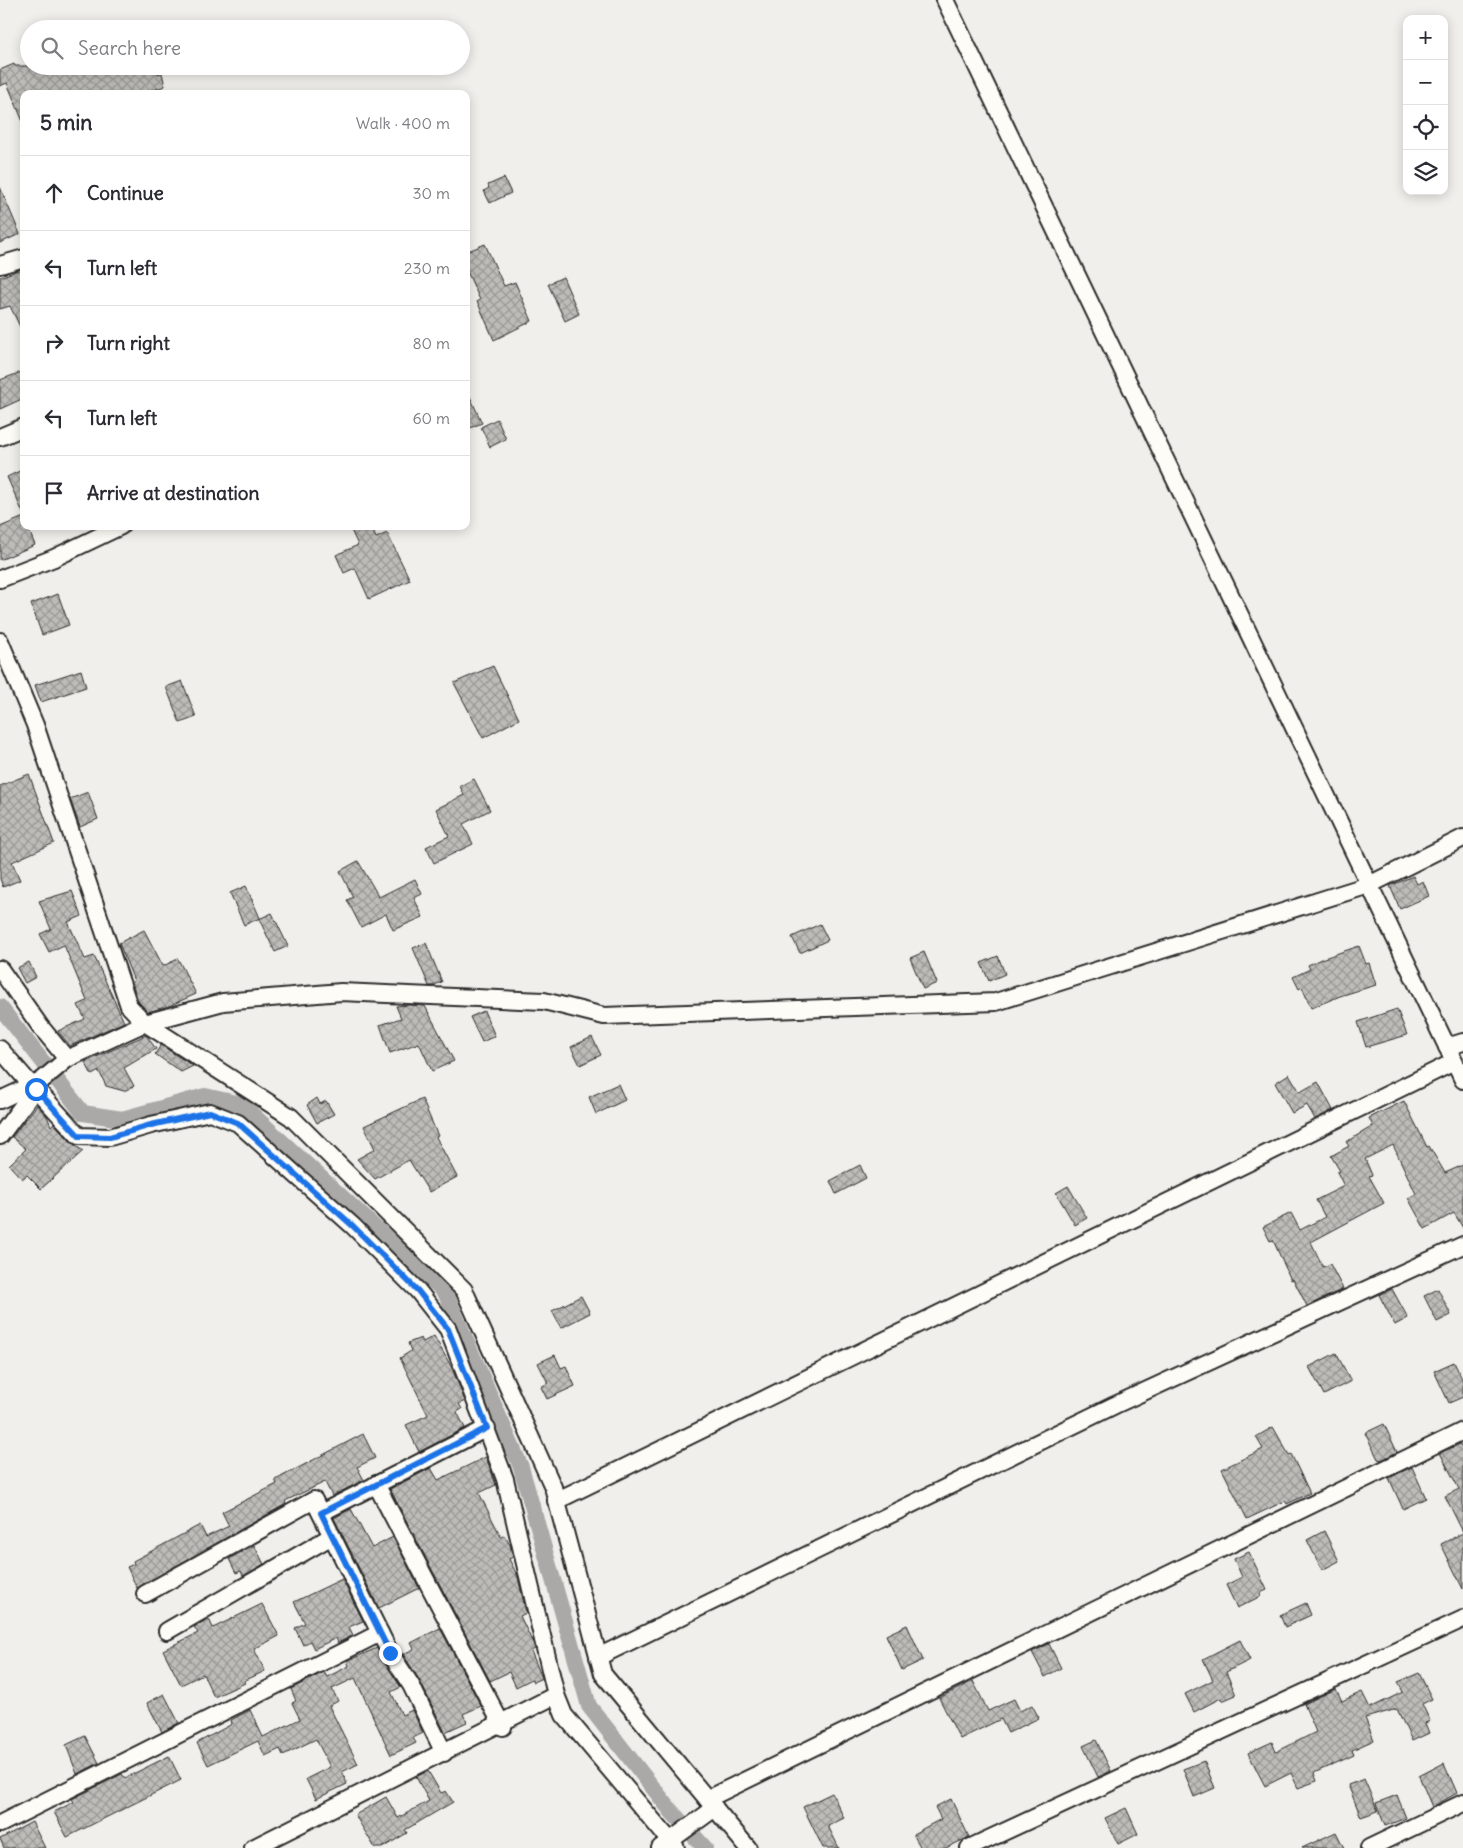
<!DOCTYPE html>
<html lang="en">
<head>
<meta charset="utf-8">
<style>
	body { margin:0; font-family:Delius,sans-serif; background:#f2f2f3; color:#2b2b33 }
	.controls { position:absolute; right:15px; top:15px; display:grid; overflow:hidden; border-radius:10px; box-shadow:0 2px 12px #0003 }
	.controls button { width:45px; height:45px; display:grid; place-items:center; padding:0; border:0; border-bottom:1px solid #e1e1e2; background:#fff; color:#2b2b33; font:25px sans-serif }
	.stop { position:absolute; width:15px; height:15px; margin:-11px; border:4px solid #1a73e8; border-radius:50%; background:#fff }
	.stop.end { background:#1a73e8; border-color:#fff; box-shadow:0 1px 5px #0008 }
	.list { margin:0; padding:0; list-style:none }
	h2 { display:flex; justify-content:space-between; align-items:center; height:65px; margin:0; padding:0 20px; font-size:21px }
	h2 small { font-size:16px; font-weight:400; color:#7c7c81 }
	.list li { display:grid; grid-template-columns:32px 1fr auto; gap:15px; align-items:center; box-sizing:border-box; height:75px; padding:0 20px; border-top:1px solid #e1e1e2 }
	.list b { display:block; font-size:19px; white-space:nowrap }
	.list em { font-size:16px; font-style:normal; color:#7c7c81 }
	.icon { flex:none; width:28px; height:28px; fill:none; stroke:currentColor; stroke-width:2; stroke-linecap:round; stroke-linejoin:round }
	.map { position:relative; flex:none; width:1463px; height:1848px; overflow:hidden }
	.search { position:absolute; background:#fff; box-shadow:0 2px 12px #0003; left:20px; top:20px; width:450px; height:55px; display:flex; align-items:center; gap:12px; box-sizing:border-box; padding:0 18px; border-radius:28px; color:#7c7c81; font-size:19px }
	.panel { position:absolute; background:#fff; box-shadow:0 2px 12px #0003; left:20px; top:90px; width:450px; height:440px; border-radius:10px }
	.map>svg:first-child { display:block }
	.lines { fill:none; stroke-linecap:round; stroke-linejoin:round }
	.canal { stroke:#aaa9a7; stroke-width:16 }
	.building { fill:url(#building-cross-hatch); stroke:#2b2b2b }
	.minor-casing { stroke:#2b2b2b; stroke-width:20 }
	.minor { stroke:#fdfcf7; stroke-width:16 }
	.route { stroke:#1a73e8; stroke-width:6 }
</style>
</head>
<body>
<div class="map">
<svg width="1463" height="1848" viewBox="0 0 1463 1848">
	<defs>
		<pattern id="building-cross-hatch" width="8" height="8" patternUnits="userSpaceOnUse" patternTransform="scale(1.25)"><rect width="8" height="8" fill="#bdbcb8"/><path d="M0 0l8 8M0 8l8-8" fill="none" stroke="#9a9996"/></pattern>
	</defs>
	<rect width="100%" height="100%" fill="#f0efeb"/>
	<filter id="ink" filterUnits="userSpaceOnUse"><feTurbulence type="fractalNoise" baseFrequency=".02" numOctaves="2"/><feDisplacementMap in="SourceGraphic" scale="10" xChannelSelector="R" yChannelSelector="G"/><feConvolveMatrix kernelMatrix="1 2 1 2 8 2 1 2 1" color-interpolation-filters="sRGB"/></filter>
	<g filter="url(#ink)">
		<g class="lines">
			<polyline class="canal" points="0,1007 83,1113 122,1119 205,1096 241,1104 445,1292 521,1467 589,1706 672,1812 705,1848"/>
		</g>
		<g class="building">
			<polygon points="14,64 15,66 156,66 158,74 162,73 165,86 153,90 154,94 24,94 24,124 7,83 0,86 0,70"/>
			<polygon points="504,178 511,193 490,203 484,191 489,188 488,185"/>
			<polygon points="0,187 20,234 0,243"/>
			<polygon points="485,244 504,286 515,282 532,321 494,340 477,301 480,300 466,269 466,252"/>
			<polygon points="24,268 24,335 10,306 0,309 0,277"/>
			<polygon points="563,277 579,314 565,321 548,284"/>
			<polygon points="24,371 24,398 0,409 0,380"/>
			<polygon points="466,388 482,423 470,428 466,419"/>
			<polygon points="497,419 506,439 490,447 481,427"/>
			<polygon points="24,469 24,515 7,477"/>
			<polygon points="24,517 24,526 27,526 35,545 0,560 0,527"/>
			<polygon points="349,526 371,526 376,538 387,533 410,580 369,599 355,568 344,573 336,555 358,545"/>
			<polygon points="58,594 69,625 42,635 31,604"/>
			<polygon points="493,666 519,719 483,738 454,683"/>
			<polygon points="81,670 86,687 41,702 35,685"/>
			<polygon points="182,681 196,717 180,723 166,687"/>
			<polygon points="29,774 54,843 12,862 20,880 3,887 0,879 0,786"/>
			<polygon points="474,779 490,810 463,824 473,844 434,863 426,847 449,836 436,809 464,795 460,786"/>
			<polygon points="88,792 98,819 80,827 70,799"/>
			<polygon points="358,861 379,897 415,879 422,894 414,898 423,917 393,930 386,914 361,927 347,900 353,897 340,871"/>
			<polygon points="1413,876 1417,884 1423,881 1429,896 1400,909 1390,886"/>
			<polygon points="246,886 260,918 244,925 230,893"/>
			<polygon points="72,891 82,916 68,922 85,959 94,956 124,1022 70,1046 58,1031 85,1019 78,1005 87,1001 64,945 49,952 40,934 51,929 39,901"/>
			<polygon points="272,913 288,946 275,952 259,919"/>
			<polygon points="820,924 828,940 800,953 792,937"/>
			<polygon points="144,930 163,966 178,959 196,994 169,1006 148,1012 138,1001 132,982 134,981 119,943"/>
			<polygon points="426,943 442,982 432,986 429,986 413,948"/>
			<polygon points="1359,946 1366,964 1369,963 1376,985 1340,996 1311,1008 1302,987 1299,989 1293,977 1310,969 1308,965 1321,959"/>
			<polygon points="924,952 937,983 923,989 910,958"/>
			<polygon points="998,956 1005,974 989,981 981,963"/>
			<polygon points="29,962 36,977 25,983 17,968"/>
			<polygon points="410,1005 425,1006 454,1061 432,1071 419,1043 390,1053 380,1025 401,1018 396,1006"/>
			<polygon points="1397,1009 1407,1035 1366,1047 1358,1022"/>
			<polygon points="484,1011 495,1036 482,1042 470,1017"/>
			<polygon points="146,1035 156,1049 124,1068 134,1086 124,1091 106,1086 99,1071 92,1075 85,1062"/>
			<polygon points="592,1037 601,1055 580,1065 571,1047"/>
			<polygon points="161,1045 193,1066 181,1072 155,1054"/>
			<polygon points="1289,1074 1300,1092 1318,1082 1333,1110 1315,1119 1307,1105 1292,1113 1275,1083"/>
			<polygon points="618,1084 625,1100 596,1114 589,1097"/>
			<polygon points="317,1098 320,1104 326,1101 334,1114 317,1123 307,1105"/>
			<polygon points="422,1099 438,1136 436,1137 457,1177 429,1192 409,1160 375,1179 357,1159 375,1149 364,1126"/>
			<polygon points="1404,1101 1427,1147 1429,1146 1445,1173 1463,1165 1463,1228 1454,1213 1425,1229 1408,1198 1416,1194 1393,1145 1365,1159 1372,1175 1369,1176 1384,1203 1311,1242 1323,1267 1330,1264 1343,1289 1307,1306 1293,1279 1291,1280 1273,1240 1270,1241 1263,1227 1291,1213 1300,1230 1325,1217 1316,1200 1344,1186 1337,1172 1340,1171 1331,1156 1349,1146 1346,1142 1373,1126 1369,1118"/>
			<polygon points="37,1105 47,1116 51,1126 54,1123 72,1143 83,1151 41,1189 27,1175 22,1179 9,1165 26,1149 12,1137"/>
			<polygon points="860,1165 866,1178 836,1194 830,1181"/>
			<polygon points="1068,1186 1087,1218 1075,1225 1056,1193"/>
			<polygon points="1392,1289 1408,1318 1395,1325 1379,1295"/>
			<polygon points="1438,1289 1451,1315 1437,1322 1424,1296"/>
			<polygon points="581,1296 590,1313 561,1328 552,1311"/>
			<polygon points="434,1336 452,1368 465,1401 459,1404 462,1409 457,1412 465,1428 419,1452 406,1425 428,1415 400,1358 411,1351 408,1343 421,1338 423,1342"/>
			<polygon points="1336,1353 1351,1381 1324,1395 1309,1367"/>
			<polygon points="555,1355 561,1368 566,1366 575,1386 547,1399 541,1387 548,1383 538,1363"/>
			<polygon points="1454,1362 1463,1381 1463,1397 1449,1403 1434,1371"/>
			<polygon points="1384,1424 1397,1452 1381,1460 1378,1459 1365,1433"/>
			<polygon points="1273,1427 1289,1455 1291,1454 1310,1493 1287,1504 1285,1501 1247,1519 1222,1469 1263,1449 1256,1437"/>
			<polygon points="363,1434 375,1458 357,1467 364,1480 332,1496 325,1482 285,1501 286,1504 137,1588 127,1567 134,1564 133,1561 200,1525 206,1537 229,1526 222,1512 277,1484 275,1480"/>
			<polygon points="1460,1444 1463,1449 1463,1532 1445,1496 1459,1489 1440,1453"/>
			<polygon points="486,1457 496,1485 479,1493 501,1537 504,1535 510,1545 513,1557 509,1559 518,1577 526,1613 520,1616 533,1643 535,1649 531,1651 542,1678 533,1682 532,1679 516,1687 509,1672 490,1681 390,1489 431,1468 438,1480"/>
			<polygon points="1412,1467 1426,1498 1403,1509 1389,1478"/>
			<polygon points="351,1509 372,1548 393,1537 419,1588 379,1608 334,1518"/>
			<polygon points="1324,1531 1339,1561 1322,1570 1307,1540"/>
			<polygon points="1463,1533 1463,1589 1441,1544"/>
			<polygon points="254,1545 264,1564 243,1576 241,1571 236,1573 229,1559"/>
			<polygon points="1249,1552 1267,1590 1260,1593 1261,1596 1237,1608 1226,1585 1242,1577 1234,1559"/>
			<polygon points="342,1579 363,1621 349,1627 353,1635 338,1643 336,1638 314,1649 310,1641 303,1645 295,1628 305,1623 294,1602"/>
			<polygon points="1306,1603 1311,1615 1285,1627 1280,1615"/>
			<polygon points="262,1604 279,1636 254,1649 265,1671 244,1681 245,1683 214,1697 203,1674 181,1685 163,1650 198,1633 194,1627 209,1619 213,1628"/>
			<polygon points="907,1625 923,1660 902,1670 886,1635"/>
			<polygon points="440,1628 481,1706 463,1714 467,1722 445,1732 420,1681 403,1654 414,1649 411,1643"/>
			<polygon points="1240,1640 1250,1660 1226,1672 1236,1695 1222,1701 1221,1698 1194,1712 1185,1694 1213,1680 1203,1659"/>
			<polygon points="1049,1644 1061,1668 1045,1677 1032,1652"/>
			<polygon points="377,1648 401,1687 391,1692 402,1715 412,1710 423,1733 413,1738 416,1743 391,1755 355,1678 332,1689 338,1701 329,1706 358,1764 342,1772 347,1784 316,1799 306,1779 330,1767 316,1739 283,1755 280,1749 265,1756 258,1741 208,1765 197,1743 232,1724 231,1720 250,1710 263,1737 300,1719 292,1703 296,1701 291,1689 324,1672 327,1677 349,1666 347,1661"/>
			<polygon points="1419,1673 1432,1699 1422,1704 1430,1721 1425,1723 1429,1733 1412,1741 1397,1709 1365,1718 1374,1740 1352,1750 1354,1755 1314,1773 1317,1781 1298,1788 1291,1773 1265,1786 1248,1753 1272,1742 1276,1752 1316,1732 1304,1704 1336,1689 1342,1701 1362,1692 1370,1708 1403,1692 1398,1682"/>
			<polygon points="973,1681 988,1711 1014,1699 1020,1711 1032,1705 1039,1718 1008,1733 1001,1719 960,1739 939,1698"/>
			<polygon points="164,1694 179,1723 162,1732 147,1703"/>
			<polygon points="85,1736 99,1763 77,1774 66,1745"/>
			<polygon points="1096,1740 1111,1771 1098,1777 1083,1746"/>
			<polygon points="169,1756 181,1780 67,1837 54,1812 74,1802 72,1799 122,1774 125,1778"/>
			<polygon points="1204,1761 1215,1788 1194,1797 1183,1769"/>
			<polygon points="1444,1763 1457,1793 1432,1807 1419,1776"/>
			<polygon points="428,1771 441,1793 446,1791 453,1802 405,1830 407,1833 382,1848 375,1848 355,1815 386,1797 398,1818 429,1801 416,1777"/>
			<polygon points="1364,1779 1378,1811 1361,1817 1348,1785"/>
			<polygon points="832,1793 844,1818 828,1826 839,1848 823,1848 803,1807"/>
			<polygon points="1397,1795 1406,1818 1385,1826 1376,1803"/>
			<polygon points="951,1799 969,1837 946,1848 921,1848 913,1834 941,1819 935,1807"/>
			<polygon points="1126,1808 1138,1834 1118,1844 1105,1818"/>
			<polygon points="32,1822 45,1848 4,1848 0,1839"/>
			<polygon points="1336,1832 1344,1848 1302,1848"/>
		</g>
		<g class="lines">
			<defs>
				<g id="minor">
					<polyline points="945,0 1463,1080"/>
					<polyline points="0,265 24,258"/>
					<polyline points="0,437 24,427"/>
					<polyline points="0,579 54,558 121,526"/>
					<polyline points="0,641 35,725 129,1006 145,1023 291,1117 464,1290 553,1487 603,1674 748,1848"/>
					<polyline points="0,969 40,1026 67,1059"/>
					<polyline points="1447,1047 1463,1042"/>
					<polyline points="0,1049 32,1086"/>
					<polyline points="36,1089 79,1136 110,1137 151,1125 210,1112 238,1123 353,1226 418,1291 448,1329 505,1479 556,1695 564,1715 676,1848"/>
					<polyline points="0,1100 39,1082"/>
					<polyline points="0,1136 41,1081 67,1059 145,1023 223,1002 341,992 544,1001 604,1016 996,1002 1369,885 1463,838"/>
					<polyline points="376,1484 503,1727"/>
					<polyline points="556,1501 1454,1062"/>
					<polyline points="321,1513 487,1428"/>
					<polyline points="145,1594 314,1500 390,1653 411,1685 444,1753"/>
					<polyline points="167,1631 332,1536"/>
					<polyline points="598,1657 1115,1405 1463,1245"/>
					<polyline points="707,1799 1463,1431"/>
					<polyline points="0,1824 380,1633"/>
					<polyline points="253,1848 556,1695"/>
					<polyline points="660,1848 715,1808"/>
					<polyline points="969,1848 1463,1619"/>
					<polyline points="1369,1848 1463,1803"/>
				</g>
			</defs>
			<use href="#minor" class="minor-casing"/>
			<use href="#minor" class="minor"/>
		</g>
	</g>
	<g class="lines" filter="url(#ink)">
		<polyline class="route" points="36,1089 79,1136 110,1137 151,1125 210,1112 238,1123 353,1226 418,1291 448,1329 487,1428 321,1513 390,1653"/>
	</g>
</svg>
<div class="controls">
<button>+</button>
<button>−</button>
<button><svg class="icon" aria-label="locate" viewBox="0 0 24 24"><circle cx="12" cy="12" r="6"/><path d="M12 2v4M12 18v4M2 12h4M18 12h4"/></svg></button>
<button><svg class="icon" aria-label="layers" viewBox="0 0 24 24"><path d="M12 4l9 5-9 5-9-5zM3 14l9 5 9-5"/></svg></button>
</div>
<div class="stop" style="left:36px;top:1089px"></div>
<div class="stop end" style="left:390px;top:1653px"></div>
<div class="search"><svg class="icon" aria-label="search" viewBox="0 0 24 24"><circle cx="10" cy="10" r="6"/><path d="M15 15l6 6"/></svg>Search here</div>
<section class="panel">
<h2>5 min<small>Walk · 400 m</small></h2>
<ul class="list">
<li><svg class="icon" aria-label="ahead" viewBox="0 0 24 24"><path d="M12 20V5M6 11l6-6 6 6"/></svg><div><b>Continue</b></div><em>30 m</em></li>
<li><svg class="icon" aria-label="left" viewBox="0 0 24 24"><path d="M17 20v-9H6M10 6l-5 5 5 5"/></svg><div><b>Turn left</b></div><em>230 m</em></li>
<li><svg class="icon" aria-label="right" viewBox="0 0 24 24"><path d="M7 20v-9h11M14 6l5 5-5 5"/></svg><div><b>Turn right</b></div><em>80 m</em></li>
<li><svg class="icon" aria-label="left" viewBox="0 0 24 24"><path d="M17 20v-9H6M10 6l-5 5 5 5"/></svg><div><b>Turn left</b></div><em>60 m</em></li>
<li><svg class="icon" aria-label="arrive" viewBox="0 0 24 24"><path d="M6 21V4h12l-3 4 3 4H6"/></svg><div><b>Arrive at destination</b></div></li>
</ul>
</section>
</div>
</body>
</html>
